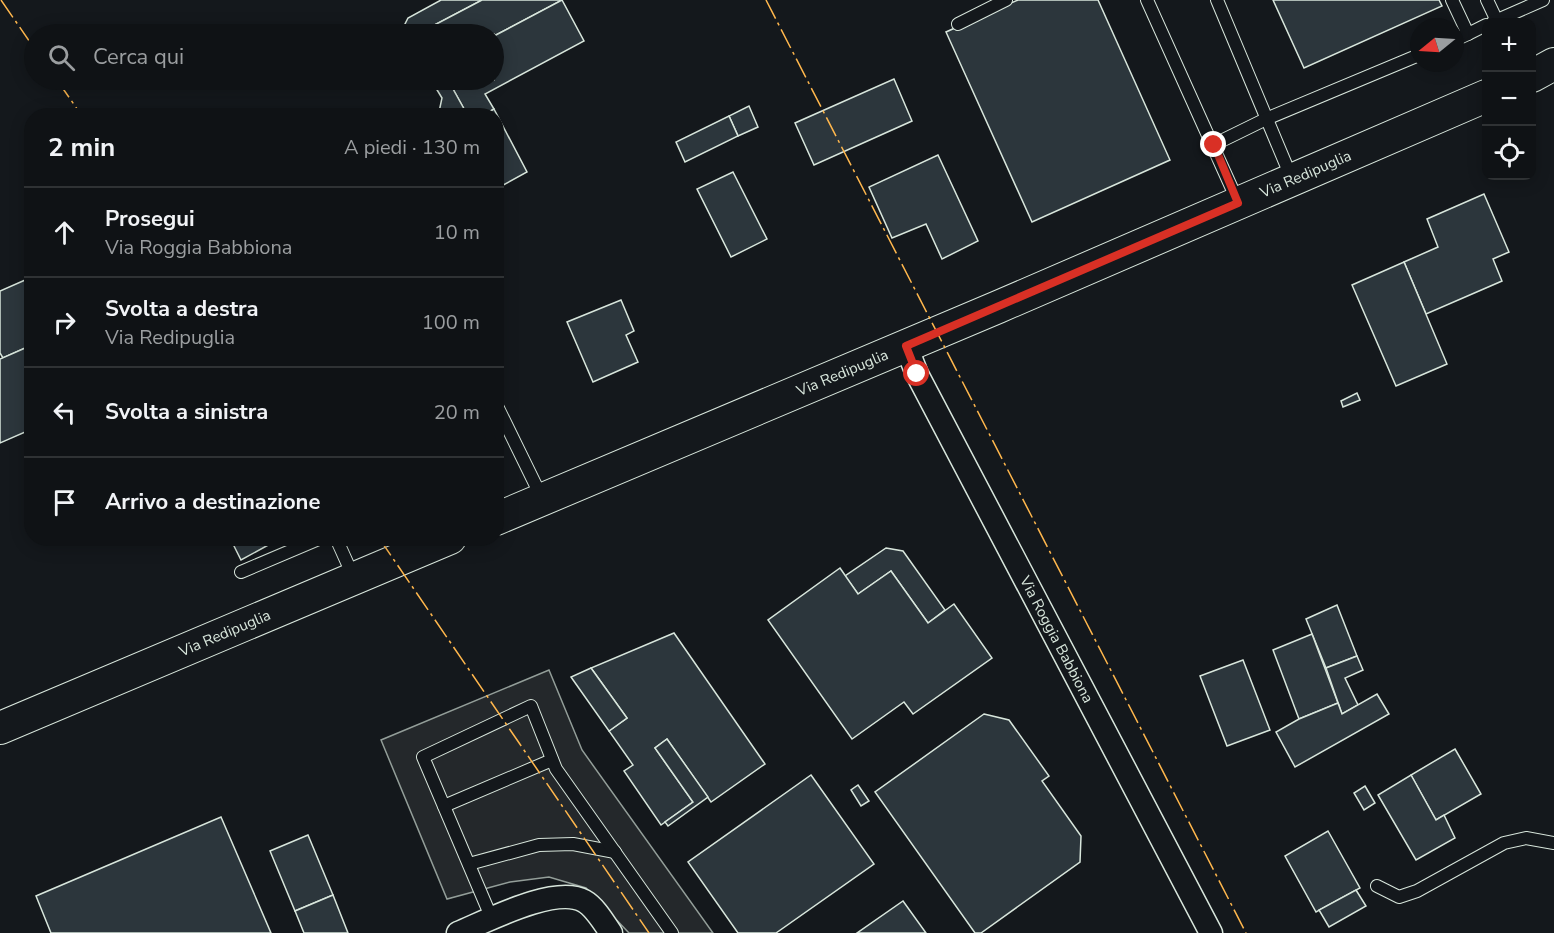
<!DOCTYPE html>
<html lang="it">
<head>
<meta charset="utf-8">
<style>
	body { margin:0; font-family:"Nunito Sans",sans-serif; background:#181b1e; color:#f1f3f6 }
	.controls { position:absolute; right:18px; top:18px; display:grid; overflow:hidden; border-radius:12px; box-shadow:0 3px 15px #0003 }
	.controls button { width:54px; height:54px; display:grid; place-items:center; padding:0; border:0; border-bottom:2px solid #2f3234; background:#0f1215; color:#f1f3f6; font:30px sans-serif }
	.compass { position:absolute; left:1410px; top:18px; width:54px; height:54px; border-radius:50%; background:#0f1215; box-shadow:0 3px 15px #0003; rotate:252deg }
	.stop { position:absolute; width:18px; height:18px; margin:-14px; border:4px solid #d93025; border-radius:50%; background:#fff }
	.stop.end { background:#d93025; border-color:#fff; box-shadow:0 2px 6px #0008 }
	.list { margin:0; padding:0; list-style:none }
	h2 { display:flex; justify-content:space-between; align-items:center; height:78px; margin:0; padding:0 24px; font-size:26px }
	h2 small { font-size:20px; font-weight:400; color:#9b9ea0 }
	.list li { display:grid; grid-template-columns:39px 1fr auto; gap:18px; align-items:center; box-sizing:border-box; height:90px; padding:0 24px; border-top:2px solid #2f3234 }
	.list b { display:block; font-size:22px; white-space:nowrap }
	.list p { margin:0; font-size:20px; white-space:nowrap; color:#9b9ea0 }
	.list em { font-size:20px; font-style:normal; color:#9b9ea0 }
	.icon { flex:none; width:33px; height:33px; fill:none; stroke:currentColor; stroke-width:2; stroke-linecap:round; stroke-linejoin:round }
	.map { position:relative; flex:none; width:1554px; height:933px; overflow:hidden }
	.search { position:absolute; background:#0f1215; box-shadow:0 3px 15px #0003; left:24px; top:24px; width:480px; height:66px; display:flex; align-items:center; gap:15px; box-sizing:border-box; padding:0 21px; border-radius:33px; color:#9b9ea0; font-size:22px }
	.panel { position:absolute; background:#0f1215; box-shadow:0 3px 15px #0003; left:24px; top:108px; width:480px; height:438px; border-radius:24px }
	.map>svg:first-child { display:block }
	.parking { fill:#24282b; stroke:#939e99; stroke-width:1.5 }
	.building { fill:#2c363c; stroke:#d8e6dc; stroke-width:1.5 }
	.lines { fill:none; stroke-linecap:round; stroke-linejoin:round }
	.lane-casing { stroke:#d8e6dc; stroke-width:14 }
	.street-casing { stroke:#d8e6dc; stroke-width:25 }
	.secondary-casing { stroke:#d8e6dc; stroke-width:34 }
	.lane { stroke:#14181c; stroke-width:12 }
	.street { stroke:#14181c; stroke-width:22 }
	.secondary { stroke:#14181c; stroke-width:32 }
	.power { stroke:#ffb74d; stroke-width:1.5; stroke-dasharray:21 4.5 3 4.5; stroke-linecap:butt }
	.route { stroke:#d93025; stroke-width:8 }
	.labels { text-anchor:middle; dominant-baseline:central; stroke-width:4.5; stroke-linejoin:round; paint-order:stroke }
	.street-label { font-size:15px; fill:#d8e6dc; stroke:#14181c }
</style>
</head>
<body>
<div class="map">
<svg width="1554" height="933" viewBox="0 0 1554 933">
	<rect width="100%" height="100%" fill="#14181c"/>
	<polygon class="parking" points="549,670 582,750 713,933 629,933 586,888 549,877 510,882 447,899 381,740"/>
	<g class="building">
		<polygon points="441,0 482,0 423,31 425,34 406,34 405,24 408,18"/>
		<polygon points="482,0 562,0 494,36 494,34 425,34 423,31"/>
		<polygon points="562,0 584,41 485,94 494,109 482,116 468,116 448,80 494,80 494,36"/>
		<polygon points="1018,0 1098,0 1170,160 1032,222 946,32"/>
		<polygon points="1273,0 1439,0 1442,6 1304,68"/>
		<polygon points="894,79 912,121 814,165 795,123"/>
		<polygon points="431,80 448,80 468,116 433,116 439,112 442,98"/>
		<polygon points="749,106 758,127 738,136 729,116"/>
		<polygon points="494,109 527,172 496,189 496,116 482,116"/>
		<polygon points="729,116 738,136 685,162 676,142"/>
		<polygon points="938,155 978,241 942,259 926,224 892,238 869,187"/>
		<polygon points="733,172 767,239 731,257 697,189"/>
		<polygon points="1484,194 1509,252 1493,259 1502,281 1426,314 1404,262 1438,247 1427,219"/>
		<polygon points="1404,262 1447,364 1396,386 1352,285"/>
		<polygon points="32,277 32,345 3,358 0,353 0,291"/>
		<polygon points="621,300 634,331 626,335 638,362 593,382 567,322"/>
		<polygon points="32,345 32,429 0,443 0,359"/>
		<polygon points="1357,393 1360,400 1343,407 1341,401"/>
		<polygon points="230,538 281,538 241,560"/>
		<polygon points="886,548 903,551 945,610 928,623 891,571 858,594 845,576"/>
		<polygon points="840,568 858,594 891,571 928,623 954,604 992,658 913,714 904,702 852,739 768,620"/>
		<polygon points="1337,605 1357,656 1326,668 1306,619"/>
		<polygon points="674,633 765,764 711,802 667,739 655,748 693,802 661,825 624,771 633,765 609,731 627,718 591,668"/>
		<polygon points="1312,634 1338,703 1299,719 1273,650"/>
		<polygon points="1357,656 1363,670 1345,678 1358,705 1342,714 1326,668"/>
		<polygon points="1243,660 1270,730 1227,746 1200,676"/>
		<polygon points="591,668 627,718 609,731 571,677"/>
		<polygon points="1377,694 1389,714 1295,767 1276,732 1299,719 1338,703 1342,714"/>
		<polygon points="984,714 1009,720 1049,776 1042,781 1081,836 1080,862 981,933 975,933 875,792"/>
		<polygon points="667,739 708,797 668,826 665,822 693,802 655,748"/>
		<polygon points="1455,749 1481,794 1436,820 1411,775"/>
		<polygon points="811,775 874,864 776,933 738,933 688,862"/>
		<polygon points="1411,775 1436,820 1444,815 1455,838 1416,860 1378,795"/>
		<polygon points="858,785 869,801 861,806 851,790"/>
		<polygon points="1365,786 1375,803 1364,810 1354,793"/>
		<polygon points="221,817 271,933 51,933 36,896"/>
		<polygon points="1328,831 1360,888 1316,912 1285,856"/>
		<polygon points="308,835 333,895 295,911 270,851"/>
		<polygon points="1356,890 1366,906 1329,927 1319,910"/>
		<polygon points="333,895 348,933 304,933 295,911"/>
		<polygon points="903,901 926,933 857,933"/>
	</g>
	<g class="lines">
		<defs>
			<g id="lane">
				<polyline points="1147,0 1238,202"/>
				<polyline points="1217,0 1292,179"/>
				<polyline points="1452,0 1468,34 1455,40"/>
				<polyline points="1487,0 1497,21"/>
				<polyline points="1493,22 1543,0"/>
				<polyline points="958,24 1006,0"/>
				<polyline points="1468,34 1486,25"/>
				<polyline points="1213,145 1266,119 1419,55"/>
				<polyline points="496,404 542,498"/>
				<polyline points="336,538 354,578"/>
				<polyline points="241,572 321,538"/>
				<polyline points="444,806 552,760"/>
				<polyline points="469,864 539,845 573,844 615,852"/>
				<polyline points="1377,886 1399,897 1417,891 1504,843 1526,838 1554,843"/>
				<polyline points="492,919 423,757 531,706 556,769 672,933"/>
			</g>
			<g id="street">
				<path id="s1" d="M906,346L917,374L1211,933"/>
				<path d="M458,933C487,921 555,885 584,901C595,907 604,923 611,933"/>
			</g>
			<g id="secondary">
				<polyline points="1532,76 1554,64"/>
				<path id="s2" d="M496,519L998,307L1486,96"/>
				<path id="s3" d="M0,728L450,538"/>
			</g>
		</defs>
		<use href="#lane" class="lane-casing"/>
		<use href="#street" class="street-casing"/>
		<use href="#secondary" class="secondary-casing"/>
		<use href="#lane" class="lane"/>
		<use href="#street" class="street"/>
		<use href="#secondary" class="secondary"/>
		<g class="power">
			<polyline points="1,0 34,48"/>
			<polyline points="766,0 1246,933"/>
			<polyline points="57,80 82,116"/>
			<polyline points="379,538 649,933"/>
		</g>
	</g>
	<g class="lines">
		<polyline class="route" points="917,374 906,346 1238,203 1214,145"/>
	</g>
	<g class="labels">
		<g class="street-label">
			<text stroke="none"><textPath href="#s2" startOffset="880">Via Redipuglia</textPath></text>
			<text stroke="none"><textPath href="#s2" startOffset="376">Via Redipuglia</textPath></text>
			<text stroke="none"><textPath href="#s3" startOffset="244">Via Redipuglia</textPath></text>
			<text stroke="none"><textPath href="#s1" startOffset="330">Via Roggia Babbiona</textPath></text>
		</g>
	</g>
</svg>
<div class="controls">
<button>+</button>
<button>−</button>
<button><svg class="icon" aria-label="locate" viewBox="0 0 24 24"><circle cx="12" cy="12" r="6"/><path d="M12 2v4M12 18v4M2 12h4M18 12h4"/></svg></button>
</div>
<svg class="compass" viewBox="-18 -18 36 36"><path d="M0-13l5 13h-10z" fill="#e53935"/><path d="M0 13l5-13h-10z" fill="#9b9ea0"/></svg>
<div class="stop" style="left:917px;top:374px"></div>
<div class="stop end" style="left:1214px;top:145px"></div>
<div class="search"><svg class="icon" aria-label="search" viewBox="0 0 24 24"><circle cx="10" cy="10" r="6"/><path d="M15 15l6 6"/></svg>Cerca qui</div>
<section class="panel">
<h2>2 min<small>A piedi · 130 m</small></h2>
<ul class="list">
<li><svg class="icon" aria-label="ahead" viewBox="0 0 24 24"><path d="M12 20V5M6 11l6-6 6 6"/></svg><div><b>Prosegui</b><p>Via Roggia Babbiona</p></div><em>10 m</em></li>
<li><svg class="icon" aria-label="right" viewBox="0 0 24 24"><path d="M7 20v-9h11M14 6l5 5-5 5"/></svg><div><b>Svolta a destra</b><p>Via Redipuglia</p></div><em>100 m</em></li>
<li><svg class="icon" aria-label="left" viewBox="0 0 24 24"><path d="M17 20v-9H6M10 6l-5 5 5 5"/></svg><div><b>Svolta a sinistra</b></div><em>20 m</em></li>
<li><svg class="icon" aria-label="arrive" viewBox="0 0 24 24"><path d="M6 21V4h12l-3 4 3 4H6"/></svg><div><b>Arrivo a destinazione</b></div></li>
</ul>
</section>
</div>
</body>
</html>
